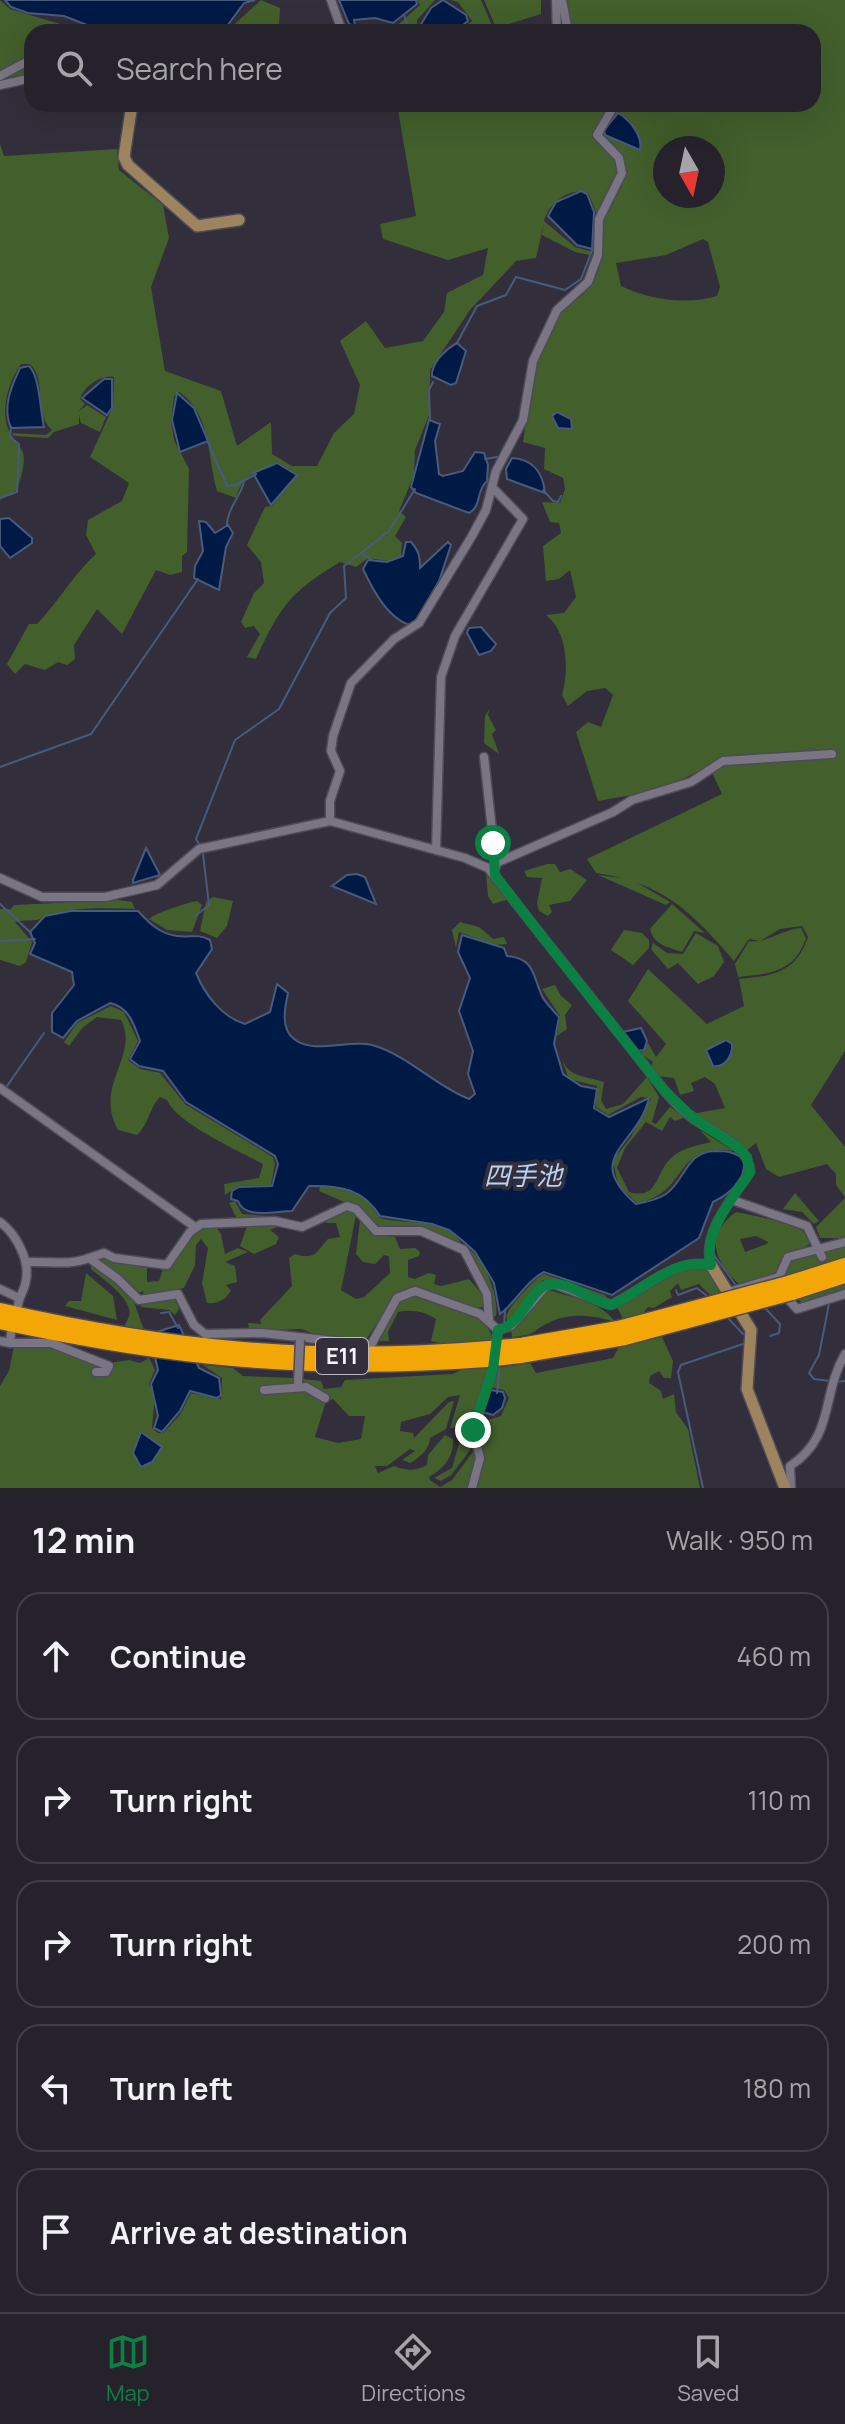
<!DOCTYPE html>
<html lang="en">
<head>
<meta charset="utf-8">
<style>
	body { margin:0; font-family:Manrope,"Noto Sans JP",sans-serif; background:#322f38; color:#f1f3f6 }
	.compass { position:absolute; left:653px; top:136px; width:72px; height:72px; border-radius:50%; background:#26222c; box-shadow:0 8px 32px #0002; rotate:171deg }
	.stop { position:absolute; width:24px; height:24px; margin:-18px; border:6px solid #0b8043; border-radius:50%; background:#fff }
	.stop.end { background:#0b8043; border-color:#fff; box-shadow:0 2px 8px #0008 }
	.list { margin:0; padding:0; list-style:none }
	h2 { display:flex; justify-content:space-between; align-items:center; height:104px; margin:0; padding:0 32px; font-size:34px }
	h2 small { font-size:26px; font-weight:400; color:#a4a4a9 }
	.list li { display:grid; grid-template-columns:52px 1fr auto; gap:24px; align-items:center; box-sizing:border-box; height:128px; margin:0 16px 16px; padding:0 16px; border:2px solid #423f48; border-radius:24px }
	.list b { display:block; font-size:30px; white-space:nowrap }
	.list em { font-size:26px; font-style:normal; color:#a4a4a9 }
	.icon { flex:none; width:44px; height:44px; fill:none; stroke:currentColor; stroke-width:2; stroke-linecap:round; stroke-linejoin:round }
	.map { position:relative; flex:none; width:845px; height:1488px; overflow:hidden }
	.search { position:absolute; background:#26222c; box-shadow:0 8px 32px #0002; left:24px; right:24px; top:24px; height:88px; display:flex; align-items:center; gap:20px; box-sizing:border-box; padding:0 28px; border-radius:24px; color:#a4a4a9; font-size:30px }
	.sheet { height:824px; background:#26222c }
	nav { display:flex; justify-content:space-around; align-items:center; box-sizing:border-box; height:112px; border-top:2px solid #423f48; background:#26222c; font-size:22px; color:#a4a4a9 }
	nav a { display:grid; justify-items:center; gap:4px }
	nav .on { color:#0b8043 }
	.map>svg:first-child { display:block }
	.green { fill:#435f2c; fill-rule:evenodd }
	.water { fill:#001a46; stroke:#495b7c; stroke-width:2 }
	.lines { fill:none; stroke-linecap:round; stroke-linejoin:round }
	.stream { stroke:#495b7c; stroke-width:2 }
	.street-tunnel { stroke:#4f4b58; stroke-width:8; stroke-dasharray:8 4; stroke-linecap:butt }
	.street-casing { stroke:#4e4b56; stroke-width:11 }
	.secondary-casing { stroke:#4e4b56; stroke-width:14 }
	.highway-casing { stroke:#4e4b56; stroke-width:17 }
	.street { stroke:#7a7584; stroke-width:8 }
	.secondary { stroke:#9e845e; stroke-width:11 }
	.highway { stroke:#f3a707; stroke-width:14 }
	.street-bridge-casing { stroke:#4e4b56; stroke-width:11; stroke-linecap:butt }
	.highway-bridge-casing { stroke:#4e4b56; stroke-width:17; stroke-linecap:butt }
	.street-bridge { stroke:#7a7584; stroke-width:8 }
	.highway-bridge { stroke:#f3a707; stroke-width:14 }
	.route { stroke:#0b8043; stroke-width:10 }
	.labels { text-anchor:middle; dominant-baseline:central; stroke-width:8; stroke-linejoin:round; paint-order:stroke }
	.shield { fill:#322e3b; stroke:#bab7c1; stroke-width:2 }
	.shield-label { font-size:22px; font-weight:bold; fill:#f4f2fa }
	.water-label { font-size:26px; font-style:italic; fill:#b9d1f5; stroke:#322e3b }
</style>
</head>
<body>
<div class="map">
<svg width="845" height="1488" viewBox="0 0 845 1488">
	<rect width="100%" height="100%" fill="#322e3b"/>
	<g class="green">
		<polygon points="0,0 10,9 87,32 32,32 32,73 0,79"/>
		<polygon points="261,0 280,8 279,26 274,32 226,32"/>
		<polygon points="417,0 435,0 417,20 418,32 391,31 420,5"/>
		<polygon points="450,0 481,0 494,30 458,32 472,21 458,2"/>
		<polygon points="484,0 541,0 541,14 496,28"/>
		<path d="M567,0H845V1051L811,1105L845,1147V1197L836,1185V1174L827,1164L779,1177L766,1169L756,1143L747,1150L680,1103L697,1113L725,1108L715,1084L705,1077L691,1083L694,1091L680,1095L674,1078L657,1076L651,1066L653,1062L641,1054L648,1043L656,1057L666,1044L628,1001L648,969L707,1024L744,1006L739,979C772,976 796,973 808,937L802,926L780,929L760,941L749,939L734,961C692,912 662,882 596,873L587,859L722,794L709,766L660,790L598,801L576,732L588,722L601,727L613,695L605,688L587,691L568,706L562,695C569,670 568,632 546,615L564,613L576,597L570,570L559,579L546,581L543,546L561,533L559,523L550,522L542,502L560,503L565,489L563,478L544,469L545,448L523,442C530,398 534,352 560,313C565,305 576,301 583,294C612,263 604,228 588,193C570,186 549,203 544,221L575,247L593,252L589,255L575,252L542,235L544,223L536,258L516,261L470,310L430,370V413L415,450L414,475L399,511L406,517L395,536L402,543L401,556L387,561L368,558L356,567L340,562C290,592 280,607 256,659L247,657L260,634L254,626L245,628L241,622L254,593L264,583L261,562L247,545L265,507L272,506L297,474L277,462C256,473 243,473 236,498L217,491C207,457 212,414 179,392L174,396L171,420L174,440L189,469L187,552L182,556V572L170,575L156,570L122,634L97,609L74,645L75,659L67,665L58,662L45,670L25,664L15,674L7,664L29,624H37C60,600 71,577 96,554L86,535L88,520L122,501L129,483L90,457L113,407L114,377C100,375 84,386 80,399L85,404L78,412L87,405L106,417L100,432L81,423L79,415V424L54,432L48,438L14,436L12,433L46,435L52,430C32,412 48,381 30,364H21C8,382 0,411 9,431C13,438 20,445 23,453C26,464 20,480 17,490L0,500V144L4,156L117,149L119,170L163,205L169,238L151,287L165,371L221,391L237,446L271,422L272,454L292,466H317L334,433L354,414L360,385L340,341L366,321L385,348L423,341L444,312L447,293L483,275L488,248L448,260L383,239L380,224L416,216L397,104H813V32H570ZM665,148H713V196H665ZM703,239L708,242L720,287L717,296C685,305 651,300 621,286L616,263L666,255Z"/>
		<polygon points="490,708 488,715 496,730 492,734 499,754 484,743 485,716"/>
		<polygon points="547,864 555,864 560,872 570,869 587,880 570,901 549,905 552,912 548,916 539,911 537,903 542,878 527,877 524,871"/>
		<polygon points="486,872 509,899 493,904 488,896"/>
		<polygon points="598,875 631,879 670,902 666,905"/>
		<polygon points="213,897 233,901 227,926 217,938 200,931 206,902"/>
		<path d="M119,900L132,902L135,909C102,908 70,906 40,919C32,922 24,919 15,922L32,942L26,962L20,966L0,960V909H11L14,905Z"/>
		<path d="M197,901L202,905L192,932L167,930L149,919C157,912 186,903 197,901Z"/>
		<path d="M672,904L705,933L694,931L682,952C669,947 654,946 650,929Z"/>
		<polygon points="460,922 479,927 493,939 504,937 507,944 494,945 459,932 456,948 452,930"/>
		<path d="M801,928L806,938C795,972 770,974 738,977L735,964L749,941C765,944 781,930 801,928Z"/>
		<polygon points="624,930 642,933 649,940 649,948 633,965 611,950"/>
		<polygon points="696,933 718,946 724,962 714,976 698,984 678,963 668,969 651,949 653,943 667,953 683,954"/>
		<polygon points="555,985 561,996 572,1005 565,1015 567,1029 557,1036 560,1016 542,989"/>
		<path d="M111,1006L124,1012L138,1041L128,1060L140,1069L160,1073L185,1104L273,1157L275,1164L271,1185L238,1186L225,1195L224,1184L259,1178L263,1164C239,1151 176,1123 167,1100L160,1097C149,1108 149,1124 137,1135L118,1130C93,1085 140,1056 121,1020L97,1017L82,1028L69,1046L64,1042L77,1023Z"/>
		<path d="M561,1058C569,1078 586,1076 604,1082L601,1100L606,1109L623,1104L647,1077L659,1097L652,1122L656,1124L670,1107L686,1117L675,1121L670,1117L662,1131L646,1122L625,1148L617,1168L629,1192C658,1200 655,1175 669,1160C680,1148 696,1146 711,1142L700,1130L734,1151C671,1142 691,1193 637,1203L618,1185L613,1160L631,1137L651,1098L641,1097L608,1115L596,1107L597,1086L569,1079Z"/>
		<path d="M336,1186L365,1198L380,1218C404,1225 447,1217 461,1243L427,1230H377L360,1209L319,1191L320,1187Z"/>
		<polygon points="795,1193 819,1221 814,1224 802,1212 783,1209"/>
		<polygon points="845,1198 845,1238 820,1238 816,1227"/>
		<polygon points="235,1201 242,1214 269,1216 246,1219 236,1217 229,1203"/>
		<path d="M347,1209L356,1215L341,1290L356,1299L364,1297L390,1273L389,1256L384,1255L375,1264L363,1262L356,1254L360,1220C370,1234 378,1236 395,1237L400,1249L415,1248L420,1252L419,1256L408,1260V1277L415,1279L429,1273L436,1275L434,1284L441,1286L469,1279L481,1293L484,1307C454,1313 430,1283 398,1292L365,1341L320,1336L301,1329L234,1332L249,1328L248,1323L261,1324L260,1320L292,1286L289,1258L295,1254C316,1260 315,1253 328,1239L340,1237L336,1223H326L328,1217Z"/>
		<path d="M736,1212L798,1225L812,1242C795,1257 781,1245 776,1275L740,1285C714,1262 704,1235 736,1212ZM756,1236L768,1242L767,1244L745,1252L740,1239Z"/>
		<polygon points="247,1226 280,1226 270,1230 279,1237 276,1244 254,1254 240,1246"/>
		<path d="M207,1227H216L221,1234L225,1254L238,1248L248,1252L225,1262L235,1266L237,1282L226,1285L231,1291C225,1300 218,1304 207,1303L202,1283L208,1248L201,1239L196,1245L195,1265L184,1288L145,1296H142L144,1291L136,1294L96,1258L147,1266V1282L159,1281L163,1269L171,1266L191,1233Z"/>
		<path d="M464,1246C483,1255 499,1294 496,1316H492Z"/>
		<polygon points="845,1247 845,1258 786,1275 791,1260 814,1253 819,1258 829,1250"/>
		<path d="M91,1262L131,1294L144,1330L124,1327C125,1323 128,1320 129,1316C134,1299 101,1278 91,1269Z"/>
		<polygon points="701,1267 710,1270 722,1291 720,1297 714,1299 699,1284 681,1290 678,1283 670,1291 672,1297 654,1308 648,1307 640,1317 624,1321 617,1307 684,1269"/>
		<polygon points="86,1273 113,1296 117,1320 65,1306 69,1301 81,1301"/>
		<path d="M544,1274L605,1295L610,1302L543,1280L538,1286C563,1297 599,1298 615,1322C596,1316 573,1312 552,1321C532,1330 538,1335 512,1337C512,1328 503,1322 508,1312C511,1305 536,1277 544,1274Z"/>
		<polygon points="845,1284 845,1291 805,1304 796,1299"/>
		<path d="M422,1294L484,1320L494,1340L448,1345L431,1341L436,1319C424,1311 412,1309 398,1312L388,1332L389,1341H378L393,1308L404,1295Z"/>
		<polygon points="174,1298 179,1309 175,1315 169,1310 140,1307 144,1302"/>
		<path d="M662,1337L673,1361L671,1378H664L659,1371L650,1376L649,1383L661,1391L663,1399L674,1394L676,1412L688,1429L700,1488H474C488,1456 472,1444 484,1421L501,1416L509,1398L504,1390L491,1387L496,1368L530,1363L536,1373L613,1358L619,1347Z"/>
		<path d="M43,1345L110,1363L129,1360L140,1363L149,1358L155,1370L149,1384L155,1396L152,1428L158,1433H163L180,1415L191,1393L221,1399L222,1378L203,1365L233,1368L243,1376L295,1378L302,1390L303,1379L321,1381L324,1389L341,1387L345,1380L452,1374L464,1369L486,1367L489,1371L471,1430L474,1445L451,1475L441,1481L434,1478L452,1468L466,1419L462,1417L458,1427L450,1428L460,1395L448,1397L430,1414L401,1422L400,1431L413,1433L414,1438L449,1402L454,1401L446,1429L430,1438C430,1449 419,1458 410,1463L402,1460L415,1451L410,1449L387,1466H375L378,1473L394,1466C404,1470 414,1472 427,1465L428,1455L445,1435L453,1439C454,1457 444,1468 429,1477L430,1480L440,1487L452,1480L475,1449L476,1468L469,1488H0V1386L9,1371L14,1346ZM333,1399L349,1416H365L361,1439L338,1443L315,1437L326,1401Z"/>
	</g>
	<g class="water">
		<polygon points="5,0 255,0 244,3 224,30 190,28 187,32 105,32 64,16 28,13 11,7"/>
		<polygon points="339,0 416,0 417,4 393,23 375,18 354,20 355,26 349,24"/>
		<polygon points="443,0 466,15 468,21 454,32 423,32 420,26 431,8"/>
		<path d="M618,113C630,120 643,136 640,150L605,135L604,130Z"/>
		<polygon points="581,191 587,194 594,212 592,249 577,245 548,216 556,202"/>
		<path d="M457,343L466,351L456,383L451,385L432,376C431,363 446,349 457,343Z"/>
		<path d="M29,366C40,376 40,411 44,427L11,428C2,408 11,387 20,368Z"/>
		<polygon points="104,379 112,379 112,408 107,415 82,398"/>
		<polygon points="177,393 194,408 208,441 180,452 172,420"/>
		<polygon points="557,412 571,419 572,429 558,428 552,416"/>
		<path d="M429,420L440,424L435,441L439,474L443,476L463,471L475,452L484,453L488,465L487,481C476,490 482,506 469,513L416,493L411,487Z"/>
		<path d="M512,458C533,459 543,473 545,493L507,479L506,469Z"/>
		<polygon points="277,463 297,475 271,505 253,473"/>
		<polygon points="9,518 32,538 32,543 10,558 0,546 0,519"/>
		<polygon points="199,521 206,522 215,533 228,525 233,533 226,547 219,590 194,578 195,566 203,551"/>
		<path d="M406,542H411C419,551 420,557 420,568L448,542L451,545L439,581L413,626C388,620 373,590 363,569L368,560L387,562L403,556Z"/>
		<polygon points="481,627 496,644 491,651 479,655 467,633 469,628"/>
		<polygon points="146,848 160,875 133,883 133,880"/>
		<polygon points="357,874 365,877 376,904 332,886 347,875"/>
		<path d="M71,911H138C149,923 160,934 177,936C191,938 197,933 210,940L212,949L196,973C205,995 222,1017 245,1024L270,1012L277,984L288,993C285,1007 280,1028 294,1039C314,1055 348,1039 372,1045C408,1055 435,1086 469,1099L475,1094L468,1074L473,1051L459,1011L470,978L458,952L462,935L504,948L507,956C535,959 532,974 542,996C546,1004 553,1010 559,1017L554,1044L563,1074L581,1086L597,1089L594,1108L609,1117L649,1098C638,1146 581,1156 636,1204C647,1202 657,1200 666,1194C686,1180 685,1152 715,1151C727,1151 736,1152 744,1160C746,1180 730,1194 713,1202L699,1238L612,1295L544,1272C526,1281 516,1302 500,1314L494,1283L475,1252L463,1241L449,1230L432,1224L380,1216C363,1189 340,1185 309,1186L292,1211C275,1211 245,1220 238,1201L231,1199L232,1191L239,1187L272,1186L278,1164L275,1156L186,1102L163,1071L139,1066L130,1059L140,1041C134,1024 129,1007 110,1003L77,1021L63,1038L52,1032V1013L74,985L72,972L30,954L35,943L30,932L45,916Z"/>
		<polygon points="641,1028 647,1041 644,1050 638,1051 623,1032"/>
		<path d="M726,1040L732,1044C733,1055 725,1068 713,1066L706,1050Z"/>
		<polygon points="179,1325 199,1368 219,1378 221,1395 217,1398 190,1391 180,1411 162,1432 154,1428 158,1416 151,1384 158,1370 150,1334"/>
		<polygon points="490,1390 503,1392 505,1398 502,1408 493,1415 483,1412"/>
		<polygon points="141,1432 162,1447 152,1462 141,1467 133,1453"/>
	</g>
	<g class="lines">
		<g class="stream">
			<polyline points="404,15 410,32"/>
			<polyline points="457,343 477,306 506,295 516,277 565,290 581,279 593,248"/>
			<polyline points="430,419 429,390 433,382"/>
			<polyline points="208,442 227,486 236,485 256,474"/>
			<polyline points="485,459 497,457"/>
			<polyline points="543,490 553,501 558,502 561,496"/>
			<polyline points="0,498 17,492 19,444 10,437 11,427"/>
			<path d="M227,526C226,511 240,497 244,482"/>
			<polyline points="361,553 389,531 415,489"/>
			<polyline points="0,767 91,734 198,579"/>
			<polyline points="199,844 196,839 235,740 279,709 330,613 346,598 344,566 361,553 372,560"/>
			<polyline points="0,904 31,933"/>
			<polyline points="194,917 209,905 203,854"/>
			<polyline points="0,941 35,939"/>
			<polyline points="7,1086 44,1033"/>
			<polyline points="714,1255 735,1284"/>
			<polyline points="676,1290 678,1295 697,1288 707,1296"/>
			<polyline points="829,1304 819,1355 809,1373 814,1379 830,1381"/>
			<polyline points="765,1308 780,1324 779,1333 770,1336"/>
			<polyline points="161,1313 169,1312 178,1328"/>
			<polyline points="728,1318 743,1334"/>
			<polyline points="504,1324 505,1311"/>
			<polyline points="836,1382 845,1381"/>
			<polyline points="497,1393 500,1363"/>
			<polyline points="703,1488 678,1372 681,1365 746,1343"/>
		</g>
		<polyline class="street-tunnel" points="822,1257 827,1294"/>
		<defs>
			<g id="street">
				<polyline points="331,0 342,31"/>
				<polyline points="556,0 557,32"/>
				<polyline points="562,0 568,32"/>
				<polyline points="339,32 372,32"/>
				<polyline points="0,76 32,59"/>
				<polyline points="0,85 32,78"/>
				<polyline points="484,757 496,866"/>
				<polyline points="330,821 330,801 340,771 331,751 333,736 351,683 394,639 419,623 472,536 486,510 496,471 523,420 533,361 557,310 588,282 598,255 599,219 622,173 619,158 597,135 611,111 612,104"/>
				<polyline points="436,850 441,677 455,636 523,519 492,487"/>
				<polyline points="496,863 613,812 632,800 691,782 723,761 832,754"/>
				<path d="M0,878L42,897H105L157,885L199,849L330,821L465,858L488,868L664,1090C672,1100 681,1109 691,1117C711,1132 749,1143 750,1172C733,1198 701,1233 711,1265C672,1258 645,1290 611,1305L554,1284L547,1285L511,1326L498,1330"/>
				<polyline points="0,1088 195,1227"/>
				<polyline points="732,1200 807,1226 822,1257"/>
				<path d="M0,1222C16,1234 30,1260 26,1280C25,1290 19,1296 18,1305"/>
				<polyline points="845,1242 788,1257 779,1277 788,1299 797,1309 845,1294"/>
				<polyline points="89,1258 104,1253 114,1258 167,1265 190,1232 201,1224 275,1221 302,1227 347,1206 356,1209 376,1231 421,1231 464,1250 487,1294 489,1319"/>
				<path d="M27,1262C49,1261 69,1266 89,1258L118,1279L139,1300L178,1294L194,1325L205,1334L262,1333L371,1345L397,1298L415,1291L480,1314L498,1330"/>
				<polyline points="0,1289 19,1298"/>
				<polyline points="729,1292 779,1277"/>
				<polyline points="0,1341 10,1343 11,1333"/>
				<polyline points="10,1343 51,1343 109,1366 106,1372 96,1372"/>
				<polyline points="264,1390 306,1387 325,1398"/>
				<polyline points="472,1488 480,1458 473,1430 493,1369 498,1330"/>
				<path d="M791,1488L790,1466C835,1437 821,1395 845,1354"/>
			</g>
			<g id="secondary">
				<polyline points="132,104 124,157 128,165 197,226 239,220"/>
				<polyline points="711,1265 751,1330 747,1389 785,1488"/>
			</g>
			<g id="highway">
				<polyline points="788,1283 845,1265"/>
				<polyline points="792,1293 845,1276"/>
				<path d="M0,1310C169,1348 315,1363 489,1348"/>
				<path d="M0,1322C171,1359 311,1373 486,1360"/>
				<polyline points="521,1345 618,1328"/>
				<polyline points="520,1356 625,1338"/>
			</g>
		</defs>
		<use href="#street" class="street-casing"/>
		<use href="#secondary" class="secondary-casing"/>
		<use href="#highway" class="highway-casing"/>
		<use href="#street" class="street"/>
		<use href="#secondary" class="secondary"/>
		<use href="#highway" class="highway"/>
		<defs>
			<polyline id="street-bridge" points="298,1383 300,1340"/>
			<g id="highway-bridge">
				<polyline points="618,1328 788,1283"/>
				<polyline points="625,1338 792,1293"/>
				<polyline points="489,1348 521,1345"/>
				<polyline points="486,1360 520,1356"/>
			</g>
		</defs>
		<use href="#street-bridge" class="street-bridge-casing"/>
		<use href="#highway-bridge" class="highway-bridge-casing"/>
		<use href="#street-bridge" class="street-bridge"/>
		<use href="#highway-bridge" class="highway-bridge"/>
	</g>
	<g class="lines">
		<path class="route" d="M473,1430L493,1369L498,1330C522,1325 531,1287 550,1284C570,1281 592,1302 611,1305C645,1290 672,1257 711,1265C702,1233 733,1198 750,1172L747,1157L739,1148L693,1118L664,1090L540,934L495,875L493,843"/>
	</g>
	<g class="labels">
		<rect class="shield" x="316" y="1338" width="52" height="36" rx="6"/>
		<g class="shield-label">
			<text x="342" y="1356">E11</text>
		</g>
		<g class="water-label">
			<text x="523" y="1175">四手池</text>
		</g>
	</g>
</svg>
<svg class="compass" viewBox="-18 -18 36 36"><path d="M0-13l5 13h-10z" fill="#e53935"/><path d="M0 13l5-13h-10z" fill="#a4a4a9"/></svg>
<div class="stop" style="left:493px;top:843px"></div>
<div class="stop end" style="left:473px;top:1430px"></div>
<div class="search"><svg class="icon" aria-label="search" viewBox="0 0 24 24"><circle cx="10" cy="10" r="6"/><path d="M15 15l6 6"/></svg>Search here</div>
</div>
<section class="sheet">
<h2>12 min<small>Walk · 950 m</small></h2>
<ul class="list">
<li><svg class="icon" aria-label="ahead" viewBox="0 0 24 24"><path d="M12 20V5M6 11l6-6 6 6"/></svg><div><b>Continue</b></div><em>460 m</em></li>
<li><svg class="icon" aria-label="right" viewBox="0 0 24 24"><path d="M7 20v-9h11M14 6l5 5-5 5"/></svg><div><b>Turn right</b></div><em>110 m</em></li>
<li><svg class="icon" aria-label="right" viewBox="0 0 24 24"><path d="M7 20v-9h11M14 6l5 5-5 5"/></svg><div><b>Turn right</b></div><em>200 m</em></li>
<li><svg class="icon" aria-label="left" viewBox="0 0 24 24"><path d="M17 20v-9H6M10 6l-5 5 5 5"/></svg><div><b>Turn left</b></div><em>180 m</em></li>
<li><svg class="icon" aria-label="arrive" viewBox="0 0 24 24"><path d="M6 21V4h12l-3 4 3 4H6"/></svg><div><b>Arrive at destination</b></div></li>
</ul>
</section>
<nav>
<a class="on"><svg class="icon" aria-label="map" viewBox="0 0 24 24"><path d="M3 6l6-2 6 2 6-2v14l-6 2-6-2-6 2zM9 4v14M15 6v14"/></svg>Map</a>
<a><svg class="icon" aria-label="directions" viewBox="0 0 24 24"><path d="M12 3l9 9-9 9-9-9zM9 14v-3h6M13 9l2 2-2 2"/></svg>Directions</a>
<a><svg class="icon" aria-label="saved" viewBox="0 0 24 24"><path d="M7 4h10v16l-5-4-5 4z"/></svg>Saved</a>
</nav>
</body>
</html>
